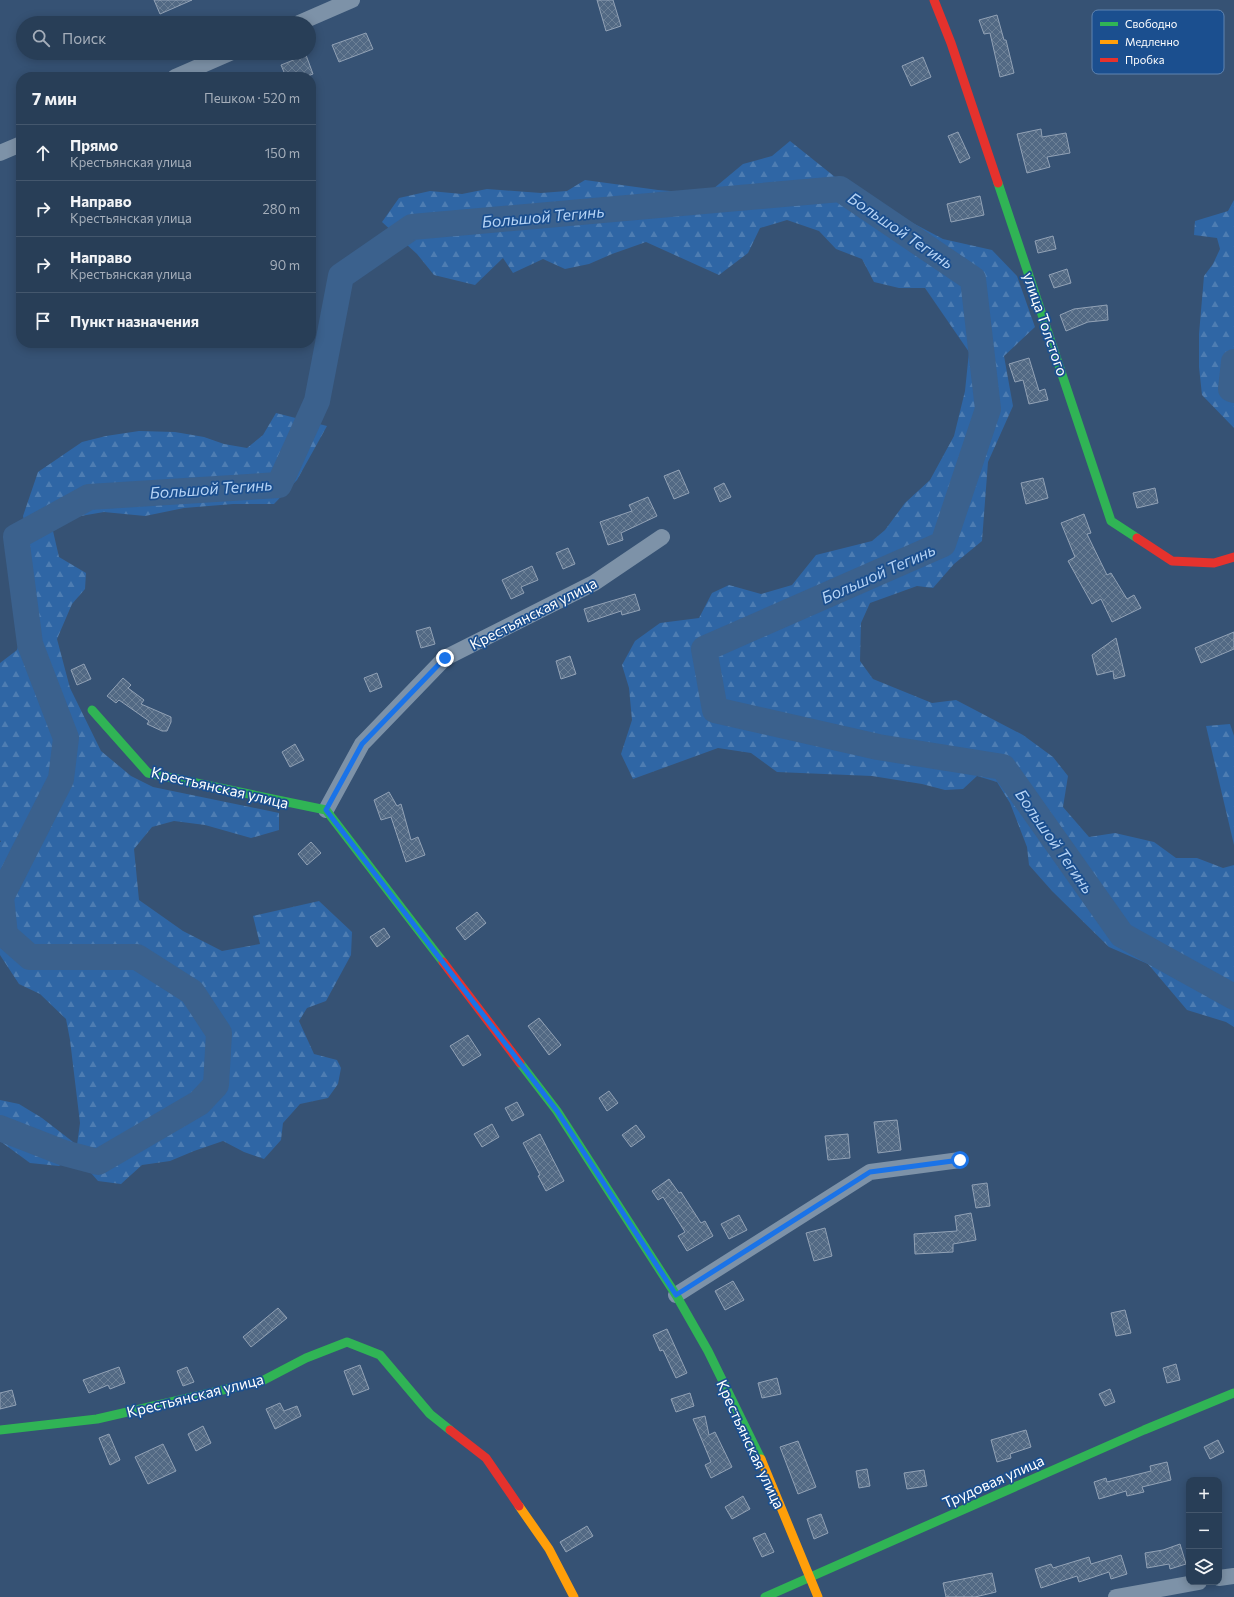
<!DOCTYPE html>
<html lang="ru">
<head>
<meta charset="utf-8">
<style>
	body { margin:0; font-family:Commissioner,sans-serif; background:#344961; color:#f1f3f6 }
	.controls { position:absolute; right:12px; bottom:12px; display:grid; overflow:hidden; border-radius:8px; box-shadow:0 2px 10px #0003 }
	.controls button { width:36px; height:36px; display:grid; place-items:center; padding:0; border:0; border-bottom:1px solid #44576d; background:#283e57; color:#f1f3f6; font:20px sans-serif }
	.stop { position:absolute; width:12px; height:12px; margin:-9px; border:3px solid #1a73e8; border-radius:50%; background:#fff }
	.stop.end { background:#1a73e8; border-color:#fff; box-shadow:0 1px 4px #0008 }
	.list { margin:0; padding:0; list-style:none }
	h2 { display:flex; justify-content:space-between; align-items:center; height:52px; margin:0; padding:0 16px; font-size:17px }
	h2 small { font-size:13px; font-weight:400; color:#a5aeba }
	.list li { display:grid; grid-template-columns:26px 1fr auto; gap:12px; align-items:center; box-sizing:border-box; height:56px; padding:0 16px; border-top:1px solid #44576d }
	.list b { display:block; font-size:15px; white-space:nowrap }
	.list p { margin:0; font-size:13px; white-space:nowrap; color:#a5aeba }
	.list em { font-size:13px; font-style:normal; color:#a5aeba }
	.icon { flex:none; width:22px; height:22px; fill:none; stroke:currentColor; stroke-width:2; stroke-linecap:round; stroke-linejoin:round }
	.map { position:relative; flex:none; width:1234px; height:1597px; overflow:hidden }
	.search { position:absolute; background:#283e57; box-shadow:0 2px 10px #0003; left:16px; top:16px; width:300px; height:44px; display:flex; align-items:center; gap:10px; box-sizing:border-box; padding:0 14px; border-radius:22px; color:#a5aeba; font-size:15px }
	.panel { position:absolute; background:#283e57; box-shadow:0 2px 10px #0003; left:16px; top:72px; width:300px; height:276px; border-radius:16px }
	.map>svg:first-child { display:block }
	.forest { fill:url(#forest-firs) }
	.lines { fill:none; stroke-linecap:round; stroke-linejoin:round }
	.river { stroke:#3b618d; stroke-width:26 }
	.building { fill:url(#building-cross-hatch); stroke:#92a2b6 }
	.street { stroke:#7d92a8; stroke-width:16 }
	.fast { stroke:#30b455; stroke-width:9 }
	.slow { stroke:#ff9f0a; stroke-width:9 }
	.jam { stroke:#e5322d; stroke-width:9 }
	.route { stroke:#1a73e8; stroke-width:5 }
	.labels { text-anchor:middle; dominant-baseline:central; stroke-width:3.5; stroke-linejoin:round; paint-order:stroke }
	.street-label { font-size:15px; fill:#fff; stroke:#1b4f8f }
	.water-label { font-size:16px; font-style:italic; fill:#b5d3f5; stroke:#1b4f8f }
	.key { fill:#1b4f8f; stroke:#5f84b1; stroke-width:1 }
	.key-label { font-size:11px; fill:#fff }
</style>
</head>
<body>
<div class="map">
<svg width="1234" height="1597" viewBox="0 0 1234 1597">
	<defs>
		<pattern id="forest-firs" width="22" height="20" patternUnits="userSpaceOnUse"><rect width="22" height="20" fill="#2f66a5"/><path d="M5 1l3.5 6h-7zM16 11l3.5 6h-7z" fill="#4e7db2"/></pattern>
		<pattern id="building-cross-hatch" width="8" height="8" patternUnits="userSpaceOnUse"><rect width="8" height="8" fill="#526984"/><path d="M0 0l8 8M0 8l8-8" fill="none" stroke="#6c8096"/></pattern>
	</defs>
	<rect width="100%" height="100%" fill="#365274"/>
	<g class="forest">
		<polygon points="790,141 835,177 909,221 943,239 992,250 1017,276 1035,327 1004,356 1013,406 988,462 982,541 954,564 933,588 917,586 870,603 861,623 860,661 873,679 932,703 956,700 1023,735 1053,757 1068,776 1063,807 1089,837 1115,833 1154,842 1176,858 1197,858 1223,868 1234,865 1234,1027 1226,1022 1187,1010 1148,964 1109,947 1052,891 1029,865 1027,847 1010,803 997,782 977,776 963,789 945,790 922,784 872,776 777,772 751,753 718,748 633,779 621,754 632,720 629,688 622,665 635,641 660,623 699,618 712,593 729,585 761,594 792,585 816,555 872,541 885,530 905,503 930,480 954,436 965,391 969,352 925,288 899,288 874,282 862,259 836,249 819,231 787,220 760,228 748,253 719,275 646,242 612,254 589,264 565,269 543,259 513,273 503,258 475,285 434,275 417,254 382,222 399,198 430,191 462,194 487,189 541,193 567,191 585,180 658,190 707,194 743,164 772,156"/>
		<polygon points="1234,200 1234,428 1202,395 1199,367 1199,334 1204,276 1213,264 1220,249 1217,238 1194,235 1195,221 1228,211"/>
		<polygon points="276,413 327,426 297,480 274,504 233,504 184,508 145,516 104,512 75,517 53,531 59,557 86,573 85,589 72,604 57,639 70,688 101,751 131,776 153,787 279,813 279,830 251,838 205,825 174,821 152,827 134,849 139,900 183,931 222,951 260,944 253,916 319,901 352,932 351,955 326,1001 307,1008 299,1021 314,1054 337,1060 341,1068 338,1084 328,1098 300,1104 283,1123 281,1140 264,1159 244,1152 223,1141 194,1151 170,1161 142,1165 121,1184 98,1181 76,1156 59,1166 30,1163 0,1141 0,1100 19,1104 42,1118 77,1145 80,1123 70,1040 66,1019 40,994 19,984 0,955 0,842 1,842 0,840 0,663 17,650 35,586 23,516 38,472 82,442 106,436 139,431 175,432 204,437 224,444 247,448 263,435"/>
		<polygon points="1230,724 1234,736 1234,845 1206,726"/>
	</g>
	<g class="lines">
		<g class="river">
			<polyline points="1234,362 1231,389 1234,390"/>
			<polyline points="0,1128 64,1153 98,1162 199,1103 216,1085 219,1033 192,992 137,957 30,957 5,935 1,897 61,779 66,738 30,644 16,537 89,497 279,485 317,401 341,276 412,227 840,189 973,279 988,409 943,544 704,649 715,710 878,747 1003,767 1122,935 1234,997"/>
		</g>
	</g>
	<g class="building">
		<polygon points="154,0 192,0 160,14"/>
		<polygon points="597,0 613,0 621,26 606,31"/>
		<polygon points="997,15 1004,40 1006,40 1014,73 1000,77 990,33 984,34 979,20"/>
		<polygon points="366,33 373,49 339,62 332,45"/>
		<polygon points="306,55 313,74 305,77 286,77 281,65"/>
		<polygon points="923,57 931,77 911,86 902,66"/>
		<polygon points="1041,129 1042,137 1066,133 1070,153 1047,157 1050,167 1027,173 1017,134"/>
		<polygon points="958,132 970,158 960,163 948,136"/>
		<polygon points="980,196 984,215 951,222 947,204"/>
		<polygon points="1053,236 1056,249 1038,253 1035,241"/>
		<polygon points="1067,269 1071,283 1054,288 1049,275"/>
		<polygon points="1107,305 1108,320 1088,322 1066,331 1060,315 1074,309"/>
		<polygon points="1029,358 1039,391 1045,389 1048,400 1029,404 1023,380 1015,382 1009,364"/>
		<polygon points="679,470 689,493 674,499 664,476"/>
		<polygon points="1043,478 1048,498 1026,504 1021,483"/>
		<polygon points="724,483 731,497 720,502 714,488"/>
		<polygon points="1155,488 1158,503 1137,508 1133,493"/>
		<polygon points="648,497 657,516 621,533 623,540 608,545 600,522 632,511 629,505"/>
		<polygon points="1084,514 1091,533 1087,534 1107,575 1111,573 1127,599 1134,595 1141,608 1112,622 1101,599 1092,604 1068,561 1075,557 1061,523"/>
		<polygon points="568,548 575,564 563,569 556,553"/>
		<polygon points="532,566 538,580 521,587 524,593 511,599 502,580"/>
		<polygon points="635,594 640,610 622,615 621,611 588,622 584,609"/>
		<polygon points="430,627 435,644 421,648 416,631"/>
		<polygon points="1234,632 1234,649 1201,663 1195,648"/>
		<polygon points="1116,638 1125,676 1114,679 1113,671 1097,675 1092,655"/>
		<polygon points="570,656 576,674 561,679 556,661"/>
		<polygon points="84,664 91,679 77,685 71,670"/>
		<polygon points="377,673 382,687 370,692 364,678"/>
		<polygon points="123,678 131,685 128,688 144,700 141,704 171,717 171,722 167,731 162,731 147,724 149,721 119,700 116,703 107,696"/>
		<polygon points="295,744 304,760 290,767 282,752"/>
		<polygon points="389,792 397,806 401,804 411,840 418,837 425,855 406,862 391,817 381,820 374,800"/>
		<polygon points="311,842 321,853 307,865 298,854"/>
		<polygon points="477,912 486,923 465,940 456,928"/>
		<polygon points="384,928 390,937 377,947 370,937"/>
		<polygon points="539,1018 561,1045 549,1055 528,1026"/>
		<polygon points="468,1035 481,1055 463,1066 450,1046"/>
		<polygon points="609,1091 618,1103 607,1111 599,1098"/>
		<polygon points="517,1102 524,1115 512,1121 505,1108"/>
		<polygon points="897,1120 901,1150 878,1153 874,1122"/>
		<polygon points="492,1124 499,1137 482,1147 474,1134"/>
		<polygon points="636,1125 645,1137 631,1147 622,1135"/>
		<polygon points="540,1134 564,1181 546,1191 538,1176 540,1175 523,1143"/>
		<polygon points="848,1134 850,1158 828,1160 825,1136"/>
		<polygon points="669,1179 679,1193 681,1192 701,1223 705,1221 713,1236 687,1251 678,1236 685,1232 663,1197 658,1200 652,1191"/>
		<polygon points="987,1183 990,1206 976,1208 972,1185"/>
		<polygon points="971,1213 976,1240 953,1244 953,1252 915,1254 914,1234 957,1231 955,1216"/>
		<polygon points="739,1215 747,1230 729,1239 721,1224"/>
		<polygon points="825,1228 832,1256 814,1261 806,1233"/>
		<polygon points="733,1281 744,1300 725,1310 715,1291"/>
		<polygon points="278,1308 287,1318 251,1347 243,1337"/>
		<polygon points="1125,1310 1131,1333 1116,1336 1111,1313"/>
		<polygon points="667,1329 687,1373 676,1378 663,1350 660,1351 653,1335"/>
		<polygon points="1176,1364 1180,1380 1167,1383 1163,1368"/>
		<polygon points="360,1365 369,1389 353,1395 344,1371"/>
		<polygon points="119,1367 125,1383 110,1389 108,1385 89,1393 83,1380"/>
		<polygon points="187,1367 194,1382 183,1386 177,1371"/>
		<polygon points="777,1378 781,1394 762,1398 758,1383"/>
		<polygon points="1110,1389 1115,1402 1105,1406 1099,1394"/>
		<polygon points="12,1390 16,1405 0,1409 0,1393"/>
		<polygon points="690,1393 694,1406 676,1412 671,1399"/>
		<polygon points="280,1403 284,1411 297,1406 301,1416 275,1429 266,1409"/>
		<polygon points="705,1416 709,1435 715,1432 732,1467 711,1478 705,1465 711,1462 693,1419"/>
		<polygon points="203,1426 211,1443 196,1451 188,1434"/>
		<polygon points="1026,1430 1031,1447 1010,1454 1011,1458 997,1462 991,1440"/>
		<polygon points="109,1434 120,1460 110,1465 99,1438"/>
		<polygon points="1218,1440 1224,1452 1210,1459 1204,1447"/>
		<polygon points="798,1441 816,1487 798,1494 780,1447"/>
		<polygon points="163,1444 176,1471 148,1484 135,1457"/>
		<polygon points="1167,1462 1171,1480 1142,1487 1144,1492 1127,1496 1126,1491 1099,1499 1094,1482 1106,1478 1107,1482 1151,1471 1150,1466"/>
		<polygon points="867,1469 870,1486 859,1488 856,1471"/>
		<polygon points="924,1470 927,1486 907,1489 904,1473"/>
		<polygon points="743,1496 750,1509 732,1519 725,1507"/>
		<polygon points="821,1514 828,1533 814,1539 807,1519"/>
		<polygon points="587,1526 593,1536 566,1552 560,1542"/>
		<polygon points="765,1533 774,1552 762,1557 753,1538"/>
		<polygon points="1180,1544 1186,1564 1170,1569 1169,1564 1147,1568 1145,1553 1163,1550"/>
		<polygon points="1121,1555 1127,1574 1111,1579 1109,1572 1079,1582 1077,1576 1041,1588 1035,1569 1051,1564 1053,1568 1089,1557 1091,1564"/>
		<polygon points="992,1573 996,1592 975,1597 946,1597 943,1583"/>
	</g>
	<g class="lines">
		<g class="street">
			<polyline points="299,23 352,0"/>
			<polyline points="175,77 230,53"/>
			<polyline points="0,153 21,144"/>
			<polyline points="326,810 362,744 445,658 594,583 662,537"/>
			<polyline points="676,1295 870,1172 960,1160"/>
			<polyline points="1219,1578 1234,1576"/>
			<polyline points="1116,1597 1199,1582"/>
		</g>
		<g class="fast">
			<polyline points="998,183 1111,521 1137,538"/>
			<polyline points="92,710 148,773 326,810 443,962"/>
			<polyline points="520,1063 557,1111 676,1295 708,1351 761,1459"/>
			<polyline points="0,1430 97,1419 262,1381 306,1358 347,1342 380,1355 430,1414 450,1430"/>
			<polyline points="765,1597 1144,1430 1234,1393"/>
		</g>
		<g class="slow">
			<polyline points="761,1459 818,1597"/>
			<polyline points="519,1506 549,1549 574,1597"/>
		</g>
		<g class="jam">
			<polyline points="934,0 951,43 998,183"/>
			<polyline points="1137,538 1172,561 1214,563 1234,557"/>
			<polyline points="443,962 520,1063"/>
			<polyline points="450,1430 486,1458 519,1506"/>
		</g>
	</g>
	<g class="lines">
		<polyline class="route" points="445,658 362,744 326,810 557,1111 676,1295 870,1172 960,1160"/>
	</g>
	<g class="labels">
		<g class="street-label">
			<text transform="translate(1046 324) rotate(71)">улица Толстого</text>
			<text transform="translate(533 613) rotate(-27)">Крестьянская улица</text>
			<text transform="translate(220 787) rotate(13)">Крестьянская улица</text>
			<text transform="translate(195 1395) rotate(-14)">Крестьянская улица</text>
			<text transform="translate(751 1444) rotate(65)">Крестьянская улица</text>
			<text transform="translate(993 1481) rotate(-24)">Трудовая улица</text>
		</g>
		<g class="water-label">
			<text transform="translate(543 216) rotate(-5)">Большой Тегинь</text>
			<text transform="translate(901 230) rotate(34)">Большой Тегинь</text>
			<text transform="translate(211 488) rotate(-4)">Большой Тегинь</text>
			<text transform="translate(878 573) rotate(-24)">Большой Тегинь</text>
			<text transform="translate(1055 841) rotate(55)">Большой Тегинь</text>
		</g>
	</g>
	<rect x="1092" y="10" width="132" height="64" rx="6" class="key"/>
	<rect x="1100" y="22" width="18" height="4" fill="#30b455"/>
	<rect x="1100" y="40" width="18" height="4" fill="#ff9f0a"/>
	<rect x="1100" y="58" width="18" height="4" fill="#e5322d"/>
	<g class="key-label">
		<text x="1125" y="28">Свободно</text>
		<text x="1125" y="46">Медленно</text>
		<text x="1125" y="64">Пробка</text>
	</g>
</svg>
<div class="controls">
<button>+</button>
<button>−</button>
<button><svg class="icon" aria-label="layers" viewBox="0 0 24 24"><path d="M12 4l9 5-9 5-9-5zM3 14l9 5 9-5"/></svg></button>
</div>
<div class="stop" style="left:960px;top:1160px"></div>
<div class="stop end" style="left:445px;top:658px"></div>
<div class="search"><svg class="icon" aria-label="search" viewBox="0 0 24 24"><circle cx="10" cy="10" r="6"/><path d="M15 15l6 6"/></svg>Поиск</div>
<section class="panel">
<h2>7 мин<small>Пешком · 520 m</small></h2>
<ul class="list">
<li><svg class="icon" aria-label="ahead" viewBox="0 0 24 24"><path d="M12 20V5M6 11l6-6 6 6"/></svg><div><b>Прямо</b><p>Крестьянская улица</p></div><em>150 m</em></li>
<li><svg class="icon" aria-label="right" viewBox="0 0 24 24"><path d="M7 20v-9h11M14 6l5 5-5 5"/></svg><div><b>Направо</b><p>Крестьянская улица</p></div><em>280 m</em></li>
<li><svg class="icon" aria-label="right" viewBox="0 0 24 24"><path d="M7 20v-9h11M14 6l5 5-5 5"/></svg><div><b>Направо</b><p>Крестьянская улица</p></div><em>90 m</em></li>
<li><svg class="icon" aria-label="arrive" viewBox="0 0 24 24"><path d="M6 21V4h12l-3 4 3 4H6"/></svg><div><b>Пункт назначения</b></div></li>
</ul>
</section>
</div>
</body>
</html>
